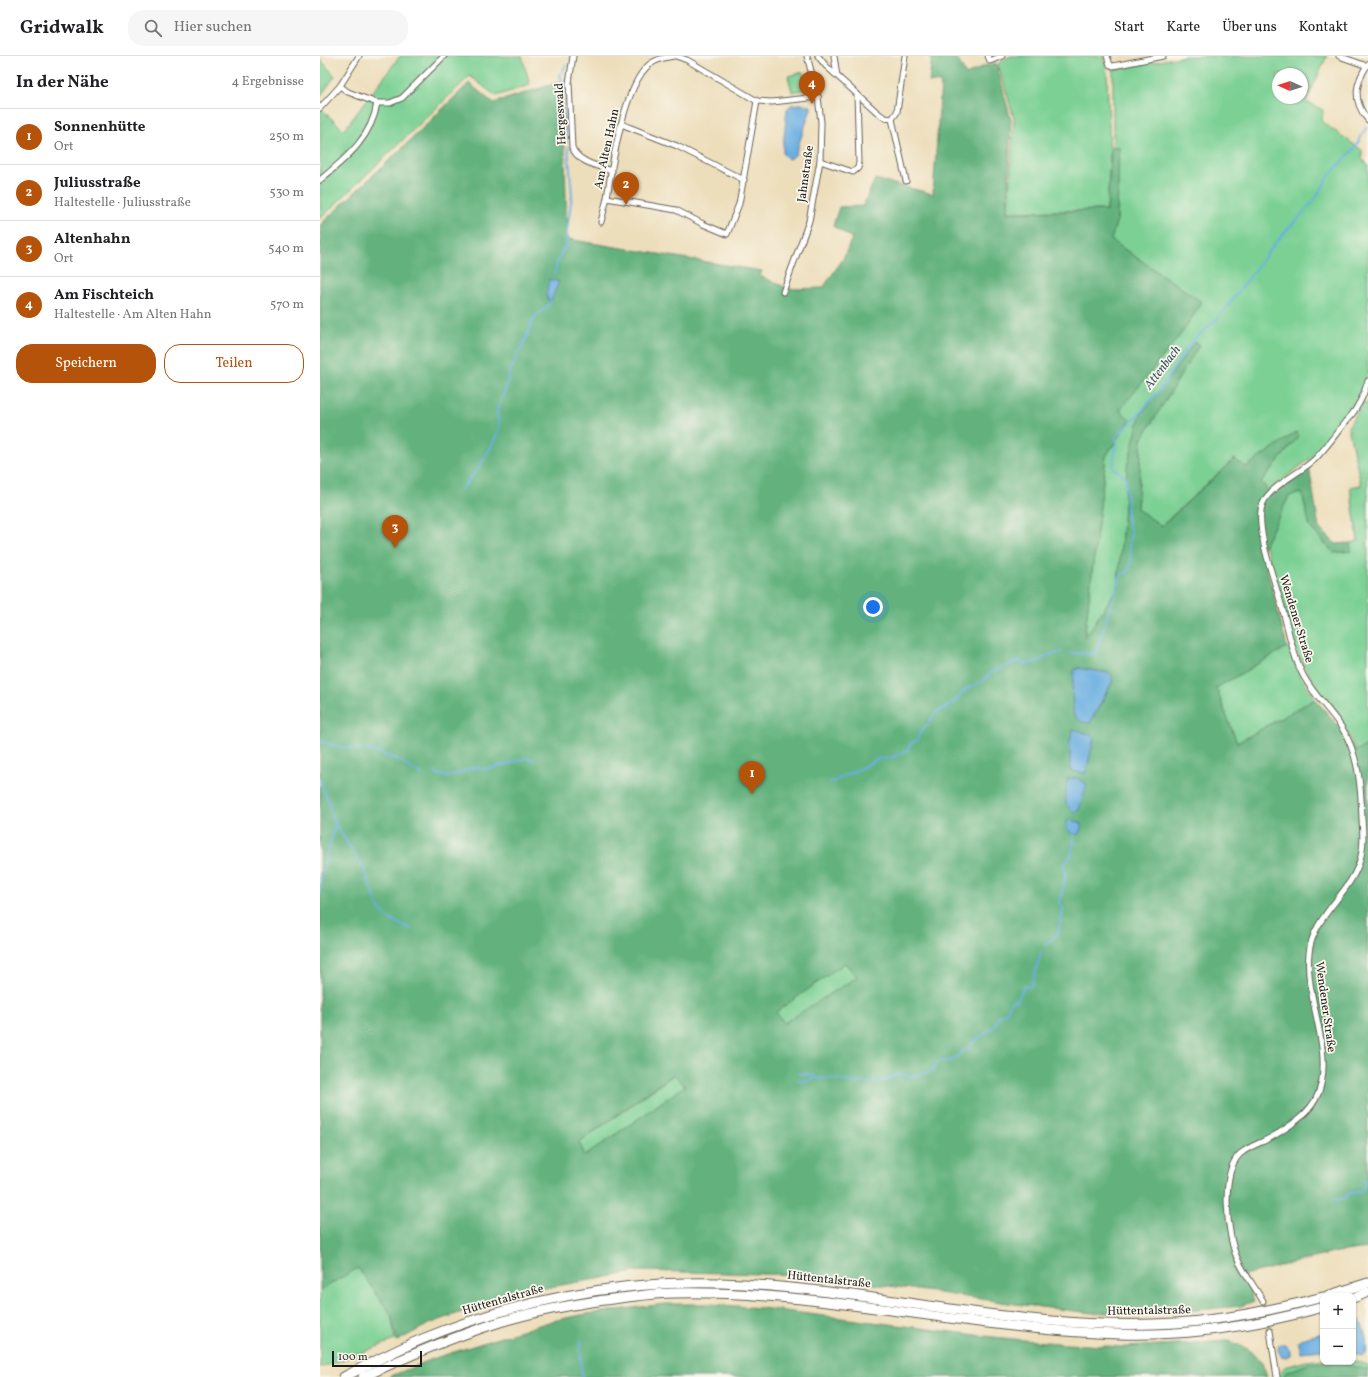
<!DOCTYPE html>
<html lang="de">
<head>
<meta charset="utf-8">
<style>
	body { margin:0; font-family:Vollkorn,serif; background:#f6f6f6; color:#202124 }
	.controls { position:absolute; right:12px; bottom:12px; display:grid; overflow:hidden; border-radius:8px; box-shadow:0 1px 3px #0004 }
	.controls button { width:36px; height:36px; display:grid; place-items:center; padding:0; border:0; border-bottom:1px solid #e0e0e0; background:#fff; color:#202124; font:20px sans-serif }
	.compass { position:absolute; left:952px; top:12px; width:36px; height:36px; border-radius:50%; background:#fff; box-shadow:0 1px 3px #0004; rotate:273deg }
	.scale { position:absolute; left:12px; bottom:10px; width:90px; box-sizing:border-box; padding-left:4px; border:2px solid #1c1c1c; border-top:0; font-size:11px; line-height:14px; white-space:nowrap; color:#1c1c1c; -webkit-text-stroke:3px #fbf7ec; paint-order:stroke }
	.you { position:absolute; left:553px; top:551px; width:14px; height:14px; margin:-10px; border:3px solid #fff; border-radius:50%; background:#1a73e8; box-shadow:0 0 0 6px #1a73e833 }
	.badge { display:grid; place-items:center; width:26px; height:26px; border-radius:50%; background:#b45309; color:#fff; font-size:13px; font-weight:700 }
	.pin { position:absolute; translate:-50% -33px; filter:drop-shadow(0 1px 2px #0008) }
	.pin::after { content:''; position:absolute; top:21px; width:14px; height:12px; background:inherit; clip-path:polygon(0 0,100% 0,50% 100%) }
	.list { margin:0; padding:0; list-style:none }
	h2 { display:flex; justify-content:space-between; align-items:center; height:52px; margin:0; padding:0 16px; font-size:17px }
	h2 small { font-size:13px; font-weight:400; color:#757577 }
	.list li { display:grid; grid-template-columns:26px 1fr auto; gap:12px; align-items:center; box-sizing:border-box; height:56px; padding:0 16px; border-top:1px solid #e0e0e0 }
	.list b { display:block; font-size:15px; white-space:nowrap }
	.list p { margin:0; font-size:13px; white-space:nowrap; color:#757577 }
	.list em { font-size:13px; font-style:normal; color:#757577 }
	.actions { display:flex; gap:8px; padding:12px 16px }
	.actions a { flex:1; padding:9px 0; border:1px solid #b45309; border-radius:16px; text-align:center; font-size:14px; color:#b45309 }
	.actions .main { background:#b45309; color:#fff }
	.icon { flex:none; width:22px; height:22px; fill:none; stroke:currentColor; stroke-width:2; stroke-linecap:round; stroke-linejoin:round }
	.map { position:relative; flex:none; width:1048px; height:1321px; overflow:hidden }
	header { display:flex; align-items:center; gap:24px; box-sizing:border-box; height:56px; padding:0 20px; background:#fff; border-bottom:1px solid #e0e0e0 }
	header strong { font-size:19px }
	nav { display:flex; gap:22px; margin-inline-start:auto; font-size:14px }
	.search { width:280px; height:36px; background:#f6f6f6; display:flex; align-items:center; gap:10px; box-sizing:border-box; padding:0 14px; border-radius:16px; color:#757577; font-size:15px }
	main { display:flex }
	aside { flex:1; background:#fff }
	.map>svg:first-child { display:block }
	.green { fill:#7bd094; stroke:#4c7658; fill-rule:evenodd }
	.forest { fill:#64b27e; stroke:#40674d; fill-rule:evenodd }
	.water { fill:#6bafe1; stroke:#44667e }
	.lines { fill:none; stroke-linecap:round; stroke-linejoin:round }
	.stream { stroke:#6bafe1; stroke-width:2 }
	.street-tunnel { stroke:#c3b79b; stroke-width:5; stroke-dasharray:5 2.5; stroke-linecap:butt }
	.street-casing { stroke:#656054; stroke-width:7 }
	.highway-casing { stroke:#656054; stroke-width:11 }
	.street { stroke:#fff; stroke-width:5 }
	.highway { stroke:#fff; stroke-width:9 }
	.labels { text-anchor:middle; dominant-baseline:central; stroke-width:3.5; stroke-linejoin:round; paint-order:stroke }
	.street-label { font-size:12px; fill:#1c1c1c; stroke:#fbf7ec }
	.water-label { font-size:13px; font-style:italic; fill:#3c576b; stroke:#fbf7ec }
</style>
</head>
<body>
<header>
<strong>Gridwalk</strong>
<div class="search"><svg class="icon" aria-label="search" viewBox="0 0 24 24"><circle cx="10" cy="10" r="6"/><path d="M15 15l6 6"/></svg>Hier suchen</div>
<nav><a>Start</a><a>Karte</a><a>Über uns</a><a>Kontakt</a></nav>
</header>
<main>
<aside>
<h2>In der Nähe<small>4 Ergebnisse</small></h2>
<ul class="list">
<li><span class="badge">1</span><div><b>Sonnenhütte</b><p>Ort</p></div><em>250 m</em></li>
<li><span class="badge">2</span><div><b>Juliusstraße</b><p>Haltestelle · Juliusstraße</p></div><em>530 m</em></li>
<li><span class="badge">3</span><div><b>Altenhahn</b><p>Ort</p></div><em>540 m</em></li>
<li><span class="badge">4</span><div><b>Am Fischteich</b><p>Haltestelle · Am Alten Hahn</p></div><em>570 m</em></li>
</ul>
<div class="actions"><a class="main">Speichern</a><a>Teilen</a></div>
</aside>
<div class="map">
<svg width="1048" height="1321" viewBox="0 0 1048 1321">
	<rect width="100%" height="100%" fill="#fbf7ec"/>
	<filter id="ink" filterUnits="userSpaceOnUse"><feTurbulence type="fractalNoise" baseFrequency=".025" numOctaves="2"/><feDisplacementMap in="SourceGraphic" scale="8" xChannelSelector="R" yChannelSelector="G"/><feConvolveMatrix kernelMatrix="1 2 1 2 8 2 1 2 1" color-interpolation-filters="sRGB"/></filter>
	<filter id="wash" filterUnits="userSpaceOnUse"><feTurbulence type="fractalNoise" baseFrequency=".012" numOctaves="4" result="noise"/><feDisplacementMap in="SourceGraphic" scale="16" xChannelSelector="R" yChannelSelector="G"/><feGaussianBlur stdDeviation="0.9" result="paint"/><feColorMatrix in="noise" values="0 0 0 0 0 0 0 0 0 0 0 0 0 0 0 0 0 1.4 0 .05"/><feComposite in="paint" operator="in"/></filter>
	<g filter="url(#wash)">
		<rect width="100%" height="100%" fill="#eddebb"/>
		<g class="green">
			<polygon points="80,0 202,0 210,29 176,40 150,20 0,163 0,52 24,74"/>
			<polygon points="690,0 783,0 787,16 790,97 787,154 688,156 694,62 678,8"/>
			<path d="M865,0H1007L986,46L1003,54L1002,66L1042,94V103L1048,109V316L1036,346L1008,383L991,402L948,435L941,426L979,380L926,411L914,403L841,470L817,453L822,383L879,289L875,286L807,411L798,531L764,584L786,400L810,364L800,354L864,274L881,246L791,184L797,163L799,91H793V14ZM958,18H982V42H958Z"/>
			<polygon points="0,3 15,20 0,41"/>
			<polygon points="483,16 488,33 472,36 468,20"/>
			<polygon points="1043,346 1048,348 1048,689 1036,695 1017,656 998,635 976,596 945,488 969,440 982,437 990,471 1014,497 1031,495 1030,487 1038,485 1030,431 1041,429 1028,371"/>
			<polygon points="967,591 972,599 981,621 995,643 917,687 896,632"/>
			<polygon points="525,907 537,921 464,968 455,956"/>
			<polygon points="355,1018 365,1030 265,1100 258,1087"/>
			<polygon points="38,1211 71,1258 75,1284 0,1312 0,1234"/>
			<polygon points="1003,1303 1003,1306 1033,1306 1033,1305 1048,1309 1048,1321 959,1321 959,1319 965,1311 986,1305"/>
		</g>
		<g class="forest">
			<path d="M612,0H636L646,19L666,9L676,7L691,64L687,157L787,154L791,91H799L797,163L791,184L882,246L864,274L800,354L810,364L786,400L764,583L798,531L807,411L820,360L875,286L879,289L822,383L817,453L842,470L914,403L926,411L976,376L979,380L941,426L952,439L989,411L999,472L1016,488L1030,487L1031,495L1014,497L990,471L982,437L969,440L942,494L967,591L896,632L917,687L995,643L1021,673L1035,695L1048,689V1192L1017,1196L924,1219L934,1245L921,1250L855,1256L772,1257L695,1248L592,1233L482,1219L321,1215L191,1238L109,1268L77,1285L71,1258L38,1212L0,1234V169L77,97L149,27L173,47L243,25L247,183L442,215L440,220L469,233L503,232L523,203L532,182L513,170L519,151L543,150L555,123L613,138L621,27L609,26ZM758,612L789,617L792,626L778,655L754,660L753,641L755,613ZM774,682L769,699V707L750,714V705ZM525,907L537,921L464,967L456,956ZM354,1018L365,1030L265,1100L259,1086Z"/>
			<polygon points="344,1248 390,1248 441,1252 673,1281 747,1288 804,1291 909,1285 928,1293 942,1307 947,1321 69,1321 115,1302 232,1265 266,1258"/>
			<polygon points="1003,1306 1017,1306 1048,1314 1048,1321 964,1321 965,1317 990,1307"/>
		</g>
		<g class="water">
			<polygon points="480,48 491,50 491,53 475,99 472,102 468,103 463,98 463,91 467,53 471,49"/>
			<polygon points="229,223 239,226 231,245 228,244 226,239"/>
			<path d="M758,612L789,617L792,620V626L770,667L762,666L754,660C752,645 752,630 754,615Z"/>
			<polygon points="753,673 772,679 774,682 766,717 750,715 750,684"/>
			<polygon points="748,722 757,722 767,728 759,754 753,756 746,748 746,731"/>
			<polygon points="748,764 760,766 762,769 759,778 752,778 747,773 747,766"/>
			<path d="M1033,1262L1040,1263C1044,1274 1048,1285 1046,1297L1042,1300L1033,1297Z"/>
			<polygon points="1003,1277 1003,1294 981,1296 978,1285 980,1283"/>
			<polygon points="959,1288 965,1288 971,1295 971,1299 966,1301 961,1300 958,1294"/>
		</g>
		<g class="lines">
			<g class="stream">
				<polyline points="246,9 240,19 241,22 245,29 244,48 247,87"/>
				<polyline points="234,218 241,196 247,189 246,182 252,139 248,91"/>
				<path d="M141,433C157,416 176,389 180,366L177,361V354L184,337L191,313L194,308L198,297L203,289L215,260L229,249L231,245"/>
				<polyline points="750,597 775,598 800,522 803,517 807,517 811,505 809,486 811,479 807,461 806,421 793,412 797,380 819,358 842,331 864,296 874,284 901,259 956,186 994,145 1011,117 1035,92 1047,70"/>
				<polyline points="0,685 16,690 54,695 81,705 96,716 102,718"/>
				<polyline points="115,717 128,721 152,712 167,713 188,708 206,702 215,704"/>
				<polyline points="0,725 9,748 14,766 43,811 59,853 71,864 91,873"/>
				<path d="M511,726C519,724 523,719 529,718L558,703L571,702L588,694L590,688L597,684L600,676L609,667L613,660L617,656L630,649L636,644L640,639L649,631L654,630L663,624L672,616L698,605L707,608L716,606L727,600L741,596"/>
				<polyline points="0,836 1,823 15,768"/>
				<path d="M725,889L737,879L743,855L742,850L739,847C741,835 749,819 743,808C754,804 753,788 754,778"/>
				<path d="M478,1017L494,1019L496,1022L516,1023L537,1027L562,1026L578,1018L591,1020L602,1018L612,1015L617,1007L620,1005H631L639,999L643,994L648,993L651,988L675,970L678,960C689,957 686,955 691,946L694,944L697,945L704,930L709,931L712,928L721,896"/>
				<polyline points="478,1024 486,1025 496,1022"/>
				<polyline points="1015,1144 1025,1142 1029,1137 1038,1136 1043,1133 1045,1124 1048,1124"/>
				<polyline points="262,1284 260,1294 262,1321"/>
			</g>
		</g>
	</g>
	<g filter="url(#ink)">
		<g class="lines">
			<polyline class="street-tunnel" points="943,1245 950,1275"/>
			<defs>
				<g id="street">
					<path d="M253,0L249,27L252,91C257,106 278,110 292,115"/>
					<polyline points="356,0 367,4 437,45 452,46 498,41"/>
					<polyline points="498,0 506,10 558,57 565,62 572,63 577,56 585,0"/>
					<polyline points="514,0 517,20"/>
					<polyline points="668,0 670,5 682,0"/>
					<polyline points="787,0 790,9 793,10 843,0"/>
					<polyline points="1019,0 1047,10"/>
					<path d="M1048,8C1035,27 1032,45 1048,64"/>
					<polyline points="20,30 28,36 57,47 70,47 82,42 124,0"/>
					<polyline points="0,52 20,30 39,0"/>
					<polyline points="572,63 586,125"/>
					<polyline points="301,68 357,90 424,124"/>
					<polyline points="500,105 533,116 538,112 539,106 537,38"/>
					<path d="M0,124C25,103 52,82 57,47"/>
					<path d="M287,142C292,109 304,28 330,8C337,3 346,1 354,0"/>
					<polyline points="281,166 287,142 356,154 383,168 407,178 419,148 437,45"/>
					<polyline points="463,236 489,165 500,105 501,66 498,41 487,0"/>
					<path d="M943,1245C935,1231 925,1219 918,1204C907,1182 898,1110 924,1095C933,1089 943,1086 952,1081C969,1071 991,1057 998,1038C1015,995 984,942 989,897C993,858 1033,837 1041,800C1044,788 1043,776 1042,763C1041,732 1039,699 1022,672C1010,654 994,639 984,621C973,601 969,576 963,555C957,533 949,511 944,489C942,477 938,458 943,447C950,430 982,416 995,403C1006,392 1016,378 1025,366C1030,361 1035,355 1038,349C1043,342 1045,333 1048,325"/>
					<polyline points="950,1275 957,1321"/>
				</g>
				<g id="highway">
					<polyline points="1007,1240 1048,1227"/>
					<polyline points="1033,1242 1048,1236"/>
					<path d="M24,1321C49,1308 74,1295 100,1284C194,1245 298,1224 400,1227C552,1232 702,1277 855,1267C905,1264 954,1254 1003,1241"/>
					<path d="M43,1321C87,1300 133,1281 180,1266C219,1254 260,1247 300,1242C318,1240 336,1237 354,1237C504,1234 650,1274 799,1278C869,1280 936,1270 1003,1251"/>
				</g>
			</defs>
			<use href="#street" class="street-casing"/>
			<use href="#highway" class="highway-casing"/>
			<use href="#street" class="street"/>
			<use href="#highway" class="highway"/>
		</g>
	</g>
	<g class="labels">
		<g class="street-label">
			<text transform="translate(241 58) rotate(-93)">Hergeswald</text>
			<text transform="translate(287 93) rotate(-78)">Am Alten Hahn</text>
			<text transform="translate(486 118) rotate(-82)">Jahnstraße</text>
			<text transform="translate(976 563) rotate(73)">Wendener Straße</text>
			<text transform="translate(1005 951) rotate(82)">Wendener Straße</text>
			<text transform="translate(509 1224) rotate(6)">Hüttentalstraße</text>
			<text transform="translate(183 1244) rotate(-16)">Hüttentalstraße</text>
			<text transform="translate(829 1255) rotate(-1)">Hüttentalstraße</text>
		</g>
		<g class="water-label">
			<text transform="translate(843 312) rotate(-53)">Attenbach</text>
		</g>
	</g>
</svg>
<div class="controls">
<button>+</button>
<button>−</button>
</div>
<svg class="compass" viewBox="-18 -18 36 36"><path d="M0-13l5 13h-10z" fill="#e53935"/><path d="M0 13l5-13h-10z" fill="#757577"/></svg>
<div class="scale">100 m</div>
<div class="you"></div>
<div class="pin badge" style="left:432px;top:738px">1</div>
<div class="pin badge" style="left:306px;top:149px">2</div>
<div class="pin badge" style="left:75px;top:492px">3</div>
<div class="pin badge" style="left:492px;top:48px">4</div>
</div>
</main>
</body>
</html>
